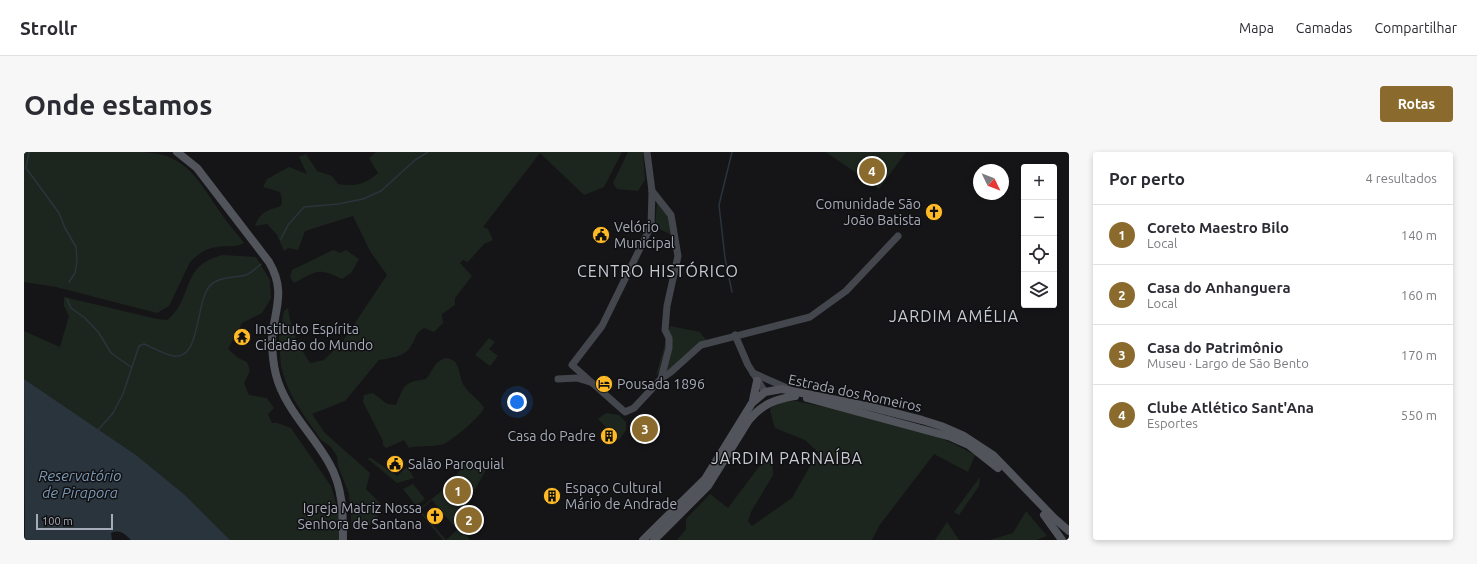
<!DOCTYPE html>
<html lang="pt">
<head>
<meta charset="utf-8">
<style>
	body { margin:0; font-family:Ubuntu,sans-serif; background:#f7f7f7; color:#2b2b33 }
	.controls { position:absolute; right:12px; top:12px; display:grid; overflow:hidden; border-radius:4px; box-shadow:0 2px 6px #0003 }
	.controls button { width:36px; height:36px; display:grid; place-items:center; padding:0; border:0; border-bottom:1px solid #e1e1e2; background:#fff; color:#2b2b33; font:20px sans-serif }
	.compass { position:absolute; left:949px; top:12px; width:36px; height:36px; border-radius:50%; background:#fff; box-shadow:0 2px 6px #0003; rotate:133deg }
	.scale { position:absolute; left:12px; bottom:10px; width:77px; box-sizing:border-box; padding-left:4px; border:2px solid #a6abb9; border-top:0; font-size:11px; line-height:14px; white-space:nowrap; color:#a6abb9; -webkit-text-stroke:3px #101012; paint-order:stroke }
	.you { position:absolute; left:493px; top:250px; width:14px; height:14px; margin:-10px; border:3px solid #fff; border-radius:50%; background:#1a73e8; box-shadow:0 0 0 6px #1a73e833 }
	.badge { display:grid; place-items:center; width:26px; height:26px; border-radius:50%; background:#8a6b2d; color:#fff; font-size:13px; font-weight:700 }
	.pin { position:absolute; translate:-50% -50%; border:2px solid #fff; box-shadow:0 1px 4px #0006 }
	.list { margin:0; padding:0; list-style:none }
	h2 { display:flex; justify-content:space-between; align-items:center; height:52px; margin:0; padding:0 16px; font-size:17px }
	h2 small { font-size:13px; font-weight:400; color:#7c7c81 }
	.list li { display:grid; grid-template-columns:26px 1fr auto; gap:12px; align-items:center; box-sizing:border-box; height:60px; padding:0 16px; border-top:1px solid #e1e1e2 }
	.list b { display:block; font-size:15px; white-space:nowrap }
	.list p { margin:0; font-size:13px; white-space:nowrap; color:#7c7c81 }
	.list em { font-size:13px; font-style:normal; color:#7c7c81 }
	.icon { flex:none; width:22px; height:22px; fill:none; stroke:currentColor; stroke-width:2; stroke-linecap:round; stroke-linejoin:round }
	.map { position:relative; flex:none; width:1045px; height:388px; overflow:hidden; border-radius:4px }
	header { display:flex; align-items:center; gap:24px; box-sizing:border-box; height:56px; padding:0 20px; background:#fff; border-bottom:1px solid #e1e1e2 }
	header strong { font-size:19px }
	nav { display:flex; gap:22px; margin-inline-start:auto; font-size:14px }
	.intro { display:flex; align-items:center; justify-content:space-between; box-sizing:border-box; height:96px; padding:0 24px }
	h1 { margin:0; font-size:28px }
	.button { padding:10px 18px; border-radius:4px; background:#8a6b2d; color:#fff; font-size:14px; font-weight:700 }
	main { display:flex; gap:24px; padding:0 24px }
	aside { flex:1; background:#fff; border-radius:4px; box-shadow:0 2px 6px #0003 }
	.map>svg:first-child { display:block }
	.green { fill:#1d261e; fill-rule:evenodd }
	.water { fill:#2a343c }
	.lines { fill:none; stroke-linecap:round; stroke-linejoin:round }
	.stream { stroke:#2a343c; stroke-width:1.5 }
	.secondary { stroke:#44464d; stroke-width:7 }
	.primary { stroke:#52545c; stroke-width:8 }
	.labels { text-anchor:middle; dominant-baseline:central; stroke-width:3; stroke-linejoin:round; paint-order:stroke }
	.poi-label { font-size:14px; fill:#a6abb9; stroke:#101012; text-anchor:start }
	.street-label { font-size:14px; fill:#a6abb9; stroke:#101012 }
	.water-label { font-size:15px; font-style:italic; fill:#7a99b6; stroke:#101012 }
	.quarter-label { font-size:16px; letter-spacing:1px; fill:#c7cbd4; stroke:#101012 }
</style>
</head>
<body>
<header>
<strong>Strollr</strong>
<nav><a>Mapa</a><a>Camadas</a><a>Compartilhar</a></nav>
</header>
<div class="intro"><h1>Onde estamos</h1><a class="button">Rotas</a></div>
<main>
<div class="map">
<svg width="1045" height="388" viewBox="0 0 1045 388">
	<rect width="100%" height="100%" fill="#151517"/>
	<g class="green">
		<path d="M0,0H118C129,1 141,2 151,8C169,17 181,38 192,54C200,67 211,79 220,91C211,96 203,93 193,95C182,96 173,103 166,110L145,154L133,161L32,135L0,130Z"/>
		<path d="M352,0H598L580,35L560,43L516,1L459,75L464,77L469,88L460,92L444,110L439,108L436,111L448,124L431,146V153L418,162L419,171L410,180L400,176C391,181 392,186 387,194C381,205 366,206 355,208L321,249L288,262L301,281L346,321L342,337L357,352L350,360L354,364L345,374L341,370L337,375L328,377L325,342L314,314L313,304L306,294L297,288L281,265L269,246L262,231L257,215L255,185L260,159L264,156C267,177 274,193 286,211L300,208L319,189L363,123L346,99L329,64L281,79L274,98L264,96L260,99L253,83L243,72L231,74C236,60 244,58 257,54L258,48L256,40L239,35L243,27L265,15L283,22L275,5L282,2L293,19L308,24L314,32C332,35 341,32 354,21L345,6Z"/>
		<polygon points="604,0 619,0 621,28 614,39 593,37 589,31"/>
		<polygon points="802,0 882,0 855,37"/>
		<polygon points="633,51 645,65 648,83 631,75"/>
		<path d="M309,98L316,101L322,98L335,107L327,121L318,127C294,115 293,119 270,131L266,125L268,118Z"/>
		<path d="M199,103L232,105L246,128L247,146L238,161L218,171L204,197L214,206L223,210L226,219L220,231L225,243L243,246L250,256L244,262L248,271H253L267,276L307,334L315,361V388H206L161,343L112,303L0,227V179L36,195L45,164L40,154V145L133,167L143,168C171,146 155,113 199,103Z"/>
		<polygon points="646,174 676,180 682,188 646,219 636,219 632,224"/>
		<polygon points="465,186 471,190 465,197 474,204 466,214 451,203"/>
		<path d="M422,206C439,208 433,225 441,235C446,243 455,247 460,256C456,265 425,292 416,293C405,295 395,293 385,296L380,288L362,296L359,293V289L339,250L340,243L349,241L363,252L372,253C381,232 379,231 402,227C409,219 410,209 422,206Z"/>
		<path d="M763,249H772C832,262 898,272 951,303L944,320L910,302L855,374L848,388H653L662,377V367L686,342L704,356L743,304L748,305L749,323L727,360L724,369L728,374L768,346L794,300L781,288L751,276L746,259L747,255Z"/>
		<polygon points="582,261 595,263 602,270 602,278 595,288 574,267"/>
		<polygon points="343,306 347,306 373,324 383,315 390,326 373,331"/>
		<path d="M443,309L462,318L432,370L446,388H419L394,358L425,333ZM408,348L433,378L422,388L396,358Z"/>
		<polygon points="956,325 955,334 935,363 930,360"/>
		<polygon points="389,332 401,347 392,354 379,337"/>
		<polygon points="1002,359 1023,384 1012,388 966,388 989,381"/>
		<polygon points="923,370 935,388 911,388"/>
	</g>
	<path class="water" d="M0,227L112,303L161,343L206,388H107C101,382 96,377 87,381L88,388H1Z"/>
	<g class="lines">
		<g class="stream">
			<polyline points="5,0 2,16 35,61 41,76 52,95 53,109 51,121 45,130"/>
			<polyline points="257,87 264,73 280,55 314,52 339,47 357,39 391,8 404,0"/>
			<polyline points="708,140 701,106 695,53 708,0"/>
			<polyline points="43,147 47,156 61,166 75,181 87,201 107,215"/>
			<path d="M74,278L89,261L99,242L115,194L120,192C129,196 140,202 149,204C179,209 170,143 189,131C198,124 211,126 222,123C228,121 232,116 237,112"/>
		</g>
		<g class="secondary">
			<polyline points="623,0 628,39 627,74 578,174 548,213 601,260 610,256 637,227 647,220 677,193 786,165 822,139 874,84"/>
			<polyline points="628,39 647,63 654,104 643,154 641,178 645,186 645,196 637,227"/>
			<polyline points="711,183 724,213 741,240"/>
			<polyline points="729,221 763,236"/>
			<polyline points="534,227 553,226 566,230"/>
		</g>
		<g class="primary">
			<path d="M153,0L173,16L245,110C262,139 251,156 248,186C248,199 249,211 252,223C261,257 288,281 305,311C319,335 319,361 319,388"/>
			<polyline points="783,246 927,285 945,293 974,316"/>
			<polyline points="729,248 733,229"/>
			<polyline points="1020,363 1038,388"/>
			<polyline points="619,388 681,327 728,251 741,240 758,237 847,255 898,268 917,274 940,284 969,303 1030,366 1045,379"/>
			<path d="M630,388L684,334L725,268C738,252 752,247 771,244"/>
		</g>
	</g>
	<defs>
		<symbol id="church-disc" viewBox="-11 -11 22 22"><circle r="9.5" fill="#ffba26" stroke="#101012"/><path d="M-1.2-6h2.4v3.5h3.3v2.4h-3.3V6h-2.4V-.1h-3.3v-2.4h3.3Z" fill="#111"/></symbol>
		<symbol id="civic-disc" viewBox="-11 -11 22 22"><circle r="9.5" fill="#ffba26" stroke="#101012"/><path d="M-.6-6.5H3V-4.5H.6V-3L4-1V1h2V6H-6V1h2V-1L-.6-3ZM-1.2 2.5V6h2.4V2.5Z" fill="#111"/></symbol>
		<symbol id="temple-disc" viewBox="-11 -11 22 22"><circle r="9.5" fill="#ffba26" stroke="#101012"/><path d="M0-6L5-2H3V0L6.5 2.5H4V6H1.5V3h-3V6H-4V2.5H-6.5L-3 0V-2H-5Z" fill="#111"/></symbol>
		<symbol id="hotel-disc" viewBox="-11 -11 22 22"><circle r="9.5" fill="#ffba26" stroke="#101012"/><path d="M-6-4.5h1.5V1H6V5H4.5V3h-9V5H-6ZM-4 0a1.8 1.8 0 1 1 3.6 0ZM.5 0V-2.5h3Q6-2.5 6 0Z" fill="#111"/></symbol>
		<symbol id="building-disc" viewBox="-11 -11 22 22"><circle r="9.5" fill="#ffba26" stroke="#101012"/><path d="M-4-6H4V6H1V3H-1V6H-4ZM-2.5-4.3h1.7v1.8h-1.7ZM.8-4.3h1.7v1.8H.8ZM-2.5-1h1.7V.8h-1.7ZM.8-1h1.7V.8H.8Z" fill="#111"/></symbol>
	</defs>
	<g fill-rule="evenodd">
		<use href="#church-disc" x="900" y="50" width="20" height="20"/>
		<use href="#civic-disc" x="567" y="73" width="20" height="20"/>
		<use href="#temple-disc" x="208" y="175" width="20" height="20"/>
		<use href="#hotel-disc" x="570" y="222" width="20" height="20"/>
		<use href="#building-disc" x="575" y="274" width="20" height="20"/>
		<use href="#civic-disc" x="361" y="302" width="20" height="20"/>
		<use href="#building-disc" x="518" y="334" width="20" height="20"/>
		<use href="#church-disc" x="401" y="354" width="20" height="20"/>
	</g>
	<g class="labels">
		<g class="poi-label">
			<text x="897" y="52" text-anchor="end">Comunidade São<tspan x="897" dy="16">João Batista</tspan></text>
			<text x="590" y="75">Velório<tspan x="590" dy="16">Municipal</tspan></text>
			<text x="231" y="177">Instituto Espírita<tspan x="231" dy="16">Cidadão do Mundo</tspan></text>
			<text x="593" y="232">Pousada 1896</text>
			<text x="572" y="284" text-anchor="end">Casa do Padre</text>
			<text x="384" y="312">Salão Paroquial</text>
			<text x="541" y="336">Espaço Cultural<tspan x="541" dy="16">Mário de Andrade</tspan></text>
			<text x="398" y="356" text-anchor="end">Igreja Matriz Nossa<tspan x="398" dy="16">Senhora de Santana</tspan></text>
		</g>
		<g class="street-label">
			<text transform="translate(831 241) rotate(12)">Estrada dos Romeiros</text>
		</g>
		<g class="water-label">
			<text x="56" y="323">Reservatório<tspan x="56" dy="17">de Pirapora</tspan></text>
		</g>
		<g class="quarter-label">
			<text x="634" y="119">CENTRO HISTÓRICO</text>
			<text x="930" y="164">JARDIM AMÉLIA</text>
			<text x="763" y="306">JARDIM PARNAÍBA</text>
		</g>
	</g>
</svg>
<div class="controls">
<button>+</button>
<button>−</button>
<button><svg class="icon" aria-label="locate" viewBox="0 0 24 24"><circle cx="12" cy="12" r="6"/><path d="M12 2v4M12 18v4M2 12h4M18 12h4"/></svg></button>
<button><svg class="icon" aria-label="layers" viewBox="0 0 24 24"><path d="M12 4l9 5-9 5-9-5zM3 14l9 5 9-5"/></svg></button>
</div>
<svg class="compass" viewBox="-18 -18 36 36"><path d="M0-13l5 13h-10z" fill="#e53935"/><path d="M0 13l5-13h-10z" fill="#7c7c81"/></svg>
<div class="scale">100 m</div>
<div class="you"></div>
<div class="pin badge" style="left:434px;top:339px">1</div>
<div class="pin badge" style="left:445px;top:368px">2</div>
<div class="pin badge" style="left:621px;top:277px">3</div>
<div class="pin badge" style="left:848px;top:19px">4</div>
</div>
<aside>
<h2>Por perto<small>4 resultados</small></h2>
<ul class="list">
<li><span class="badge">1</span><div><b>Coreto Maestro Bilo</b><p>Local</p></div><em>140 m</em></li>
<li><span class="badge">2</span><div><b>Casa do Anhanguera</b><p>Local</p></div><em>160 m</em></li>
<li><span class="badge">3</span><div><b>Casa do Patrimônio</b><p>Museu · Largo de São Bento</p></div><em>170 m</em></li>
<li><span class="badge">4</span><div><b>Clube Atlético Sant'Ana</b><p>Esportes</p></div><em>550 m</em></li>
</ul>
</aside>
</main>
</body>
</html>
